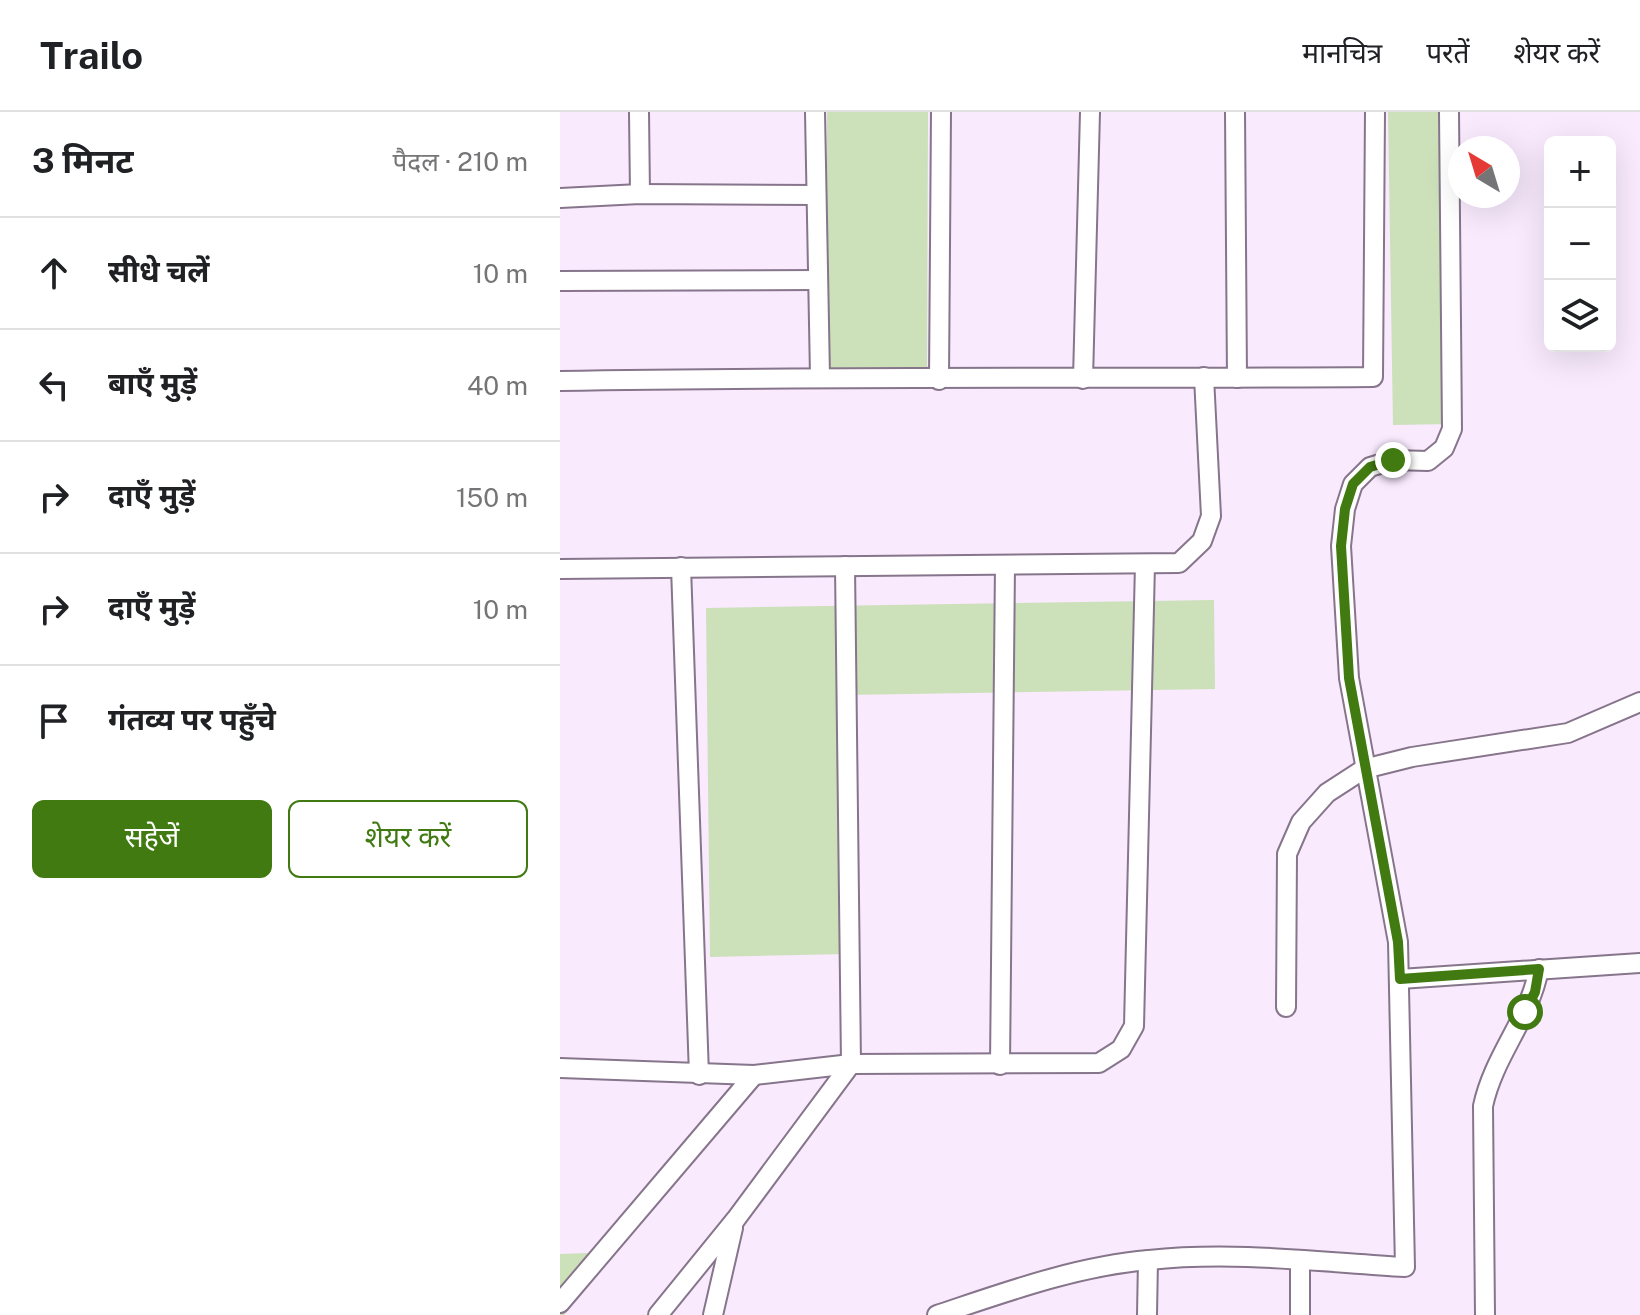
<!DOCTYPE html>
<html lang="hi">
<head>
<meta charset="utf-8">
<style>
	body { margin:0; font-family:"Public Sans","Noto Sans Devanagari",sans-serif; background:#f6f6f6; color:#202124 }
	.controls { position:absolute; right:24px; top:24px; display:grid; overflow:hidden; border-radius:12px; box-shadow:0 8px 32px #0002 }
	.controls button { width:72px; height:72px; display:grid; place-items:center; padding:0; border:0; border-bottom:2px solid #e0e0e0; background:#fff; color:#202124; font:40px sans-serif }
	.compass { position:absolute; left:888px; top:24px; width:72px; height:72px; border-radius:50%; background:#fff; box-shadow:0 8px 32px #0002; rotate:322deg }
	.stop { position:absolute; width:24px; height:24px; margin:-18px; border:6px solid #407a10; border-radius:50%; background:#fff }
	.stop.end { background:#407a10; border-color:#fff; box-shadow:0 2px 8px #0008 }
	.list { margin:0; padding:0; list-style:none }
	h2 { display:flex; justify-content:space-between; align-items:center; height:104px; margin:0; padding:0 32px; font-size:34px }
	h2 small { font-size:26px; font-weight:400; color:#757577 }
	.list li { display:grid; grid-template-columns:52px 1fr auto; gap:24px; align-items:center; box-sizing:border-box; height:112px; padding:0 32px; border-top:2px solid #e0e0e0 }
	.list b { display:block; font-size:30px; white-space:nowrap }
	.list em { font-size:26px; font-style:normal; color:#757577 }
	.actions { display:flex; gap:16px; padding:24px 32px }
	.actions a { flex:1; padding:18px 0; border:2px solid #407a10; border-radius:12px; text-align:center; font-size:28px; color:#407a10 }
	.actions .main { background:#407a10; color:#fff }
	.icon { flex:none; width:44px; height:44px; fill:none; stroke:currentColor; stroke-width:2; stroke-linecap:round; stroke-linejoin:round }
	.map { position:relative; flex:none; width:1080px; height:1203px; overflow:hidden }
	header { display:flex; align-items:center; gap:48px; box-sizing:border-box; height:112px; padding:0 40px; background:#fff; border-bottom:2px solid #e0e0e0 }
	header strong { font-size:38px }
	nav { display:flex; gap:44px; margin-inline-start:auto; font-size:28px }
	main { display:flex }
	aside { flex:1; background:#fff }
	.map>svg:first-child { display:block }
	.green { fill:#cce0b9 }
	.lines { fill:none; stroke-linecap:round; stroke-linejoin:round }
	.minor-casing { stroke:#86758b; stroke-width:22 }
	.minor { stroke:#fff; stroke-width:18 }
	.route { stroke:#407a10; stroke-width:10 }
</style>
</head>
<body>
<header>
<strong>Trailo</strong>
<nav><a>मानचित्र</a><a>परतें</a><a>शेयर करें</a></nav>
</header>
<main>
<aside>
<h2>3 मिनट<small>पैदल · 210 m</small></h2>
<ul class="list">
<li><svg class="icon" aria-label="ahead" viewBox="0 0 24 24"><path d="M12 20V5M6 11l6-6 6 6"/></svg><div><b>सीधे चलें</b></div><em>10 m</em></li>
<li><svg class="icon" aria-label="left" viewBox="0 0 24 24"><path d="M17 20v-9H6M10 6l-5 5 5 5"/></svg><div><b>बाएँ मुड़ें</b></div><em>40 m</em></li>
<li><svg class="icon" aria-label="right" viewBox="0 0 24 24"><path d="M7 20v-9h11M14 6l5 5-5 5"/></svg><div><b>दाएँ मुड़ें</b></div><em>150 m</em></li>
<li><svg class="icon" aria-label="right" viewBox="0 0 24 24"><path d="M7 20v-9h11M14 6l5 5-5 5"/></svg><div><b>दाएँ मुड़ें</b></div><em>10 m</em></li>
<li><svg class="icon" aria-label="arrive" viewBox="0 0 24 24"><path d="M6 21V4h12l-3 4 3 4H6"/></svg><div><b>गंतव्य पर पहुँचे</b></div></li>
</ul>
<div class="actions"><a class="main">सहेजें</a><a>शेयर करें</a></div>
</aside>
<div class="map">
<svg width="1080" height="1203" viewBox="0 0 1080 1203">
	<rect width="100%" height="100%" fill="#f9eafe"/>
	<g class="green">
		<polygon points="267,0 368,0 367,265 266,266"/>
		<polygon points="828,0 886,0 891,312 833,313"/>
		<polygon points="654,488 655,577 285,583 288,842 150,845 146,496"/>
		<polygon points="55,1140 4,1203 0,1203 0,1142"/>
	</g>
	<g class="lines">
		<defs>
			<g id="minor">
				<polyline points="79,0 80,82"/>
				<polyline points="255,0 260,264"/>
				<polyline points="675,0 677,266"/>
				<polyline points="0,86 80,82 256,83"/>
				<polyline points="0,169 258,168"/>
				<polyline points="523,267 530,0"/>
				<polyline points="379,268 381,0"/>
				<path d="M0,269C271,264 542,267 813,265L815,0"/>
				<polyline points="121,455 139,963"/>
				<polyline points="0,457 619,451 642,429 651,404 644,265"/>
				<polyline points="840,867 1080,851"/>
				<polyline points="726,895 727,742 741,710 767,681 804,657 852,645 1008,621 1080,590"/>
				<polyline points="440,953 445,453"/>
				<polyline points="0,956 194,963 291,952 539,951 561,937 574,914 585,452"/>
				<polyline points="0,1191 194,963"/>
				<polyline points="98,1203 176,1107 291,952 285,454"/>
				<polyline points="153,1203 173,1116"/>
				<path d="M377,1203C446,1180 517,1154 589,1148C674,1139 760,1150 845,1155L838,830L789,566L781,434L785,397L793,372L810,355L833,348L868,349L884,336L892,317L889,0"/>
				<polyline points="587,1203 588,1148"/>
				<polyline points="740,1203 740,1149"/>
				<path d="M925,1203L923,994C934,943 969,908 979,857"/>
			</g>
		</defs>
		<use href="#minor" class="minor-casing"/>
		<use href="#minor" class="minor"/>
	</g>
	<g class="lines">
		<polyline class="route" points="833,348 810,355 793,372 785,397 781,434 789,566 838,830 840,867 979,857 975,880 965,900"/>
	</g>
</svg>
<div class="controls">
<button>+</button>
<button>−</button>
<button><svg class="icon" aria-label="layers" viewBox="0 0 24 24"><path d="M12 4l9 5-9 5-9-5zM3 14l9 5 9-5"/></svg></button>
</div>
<svg class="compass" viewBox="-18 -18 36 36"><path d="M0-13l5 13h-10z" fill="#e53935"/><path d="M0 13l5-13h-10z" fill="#757577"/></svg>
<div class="stop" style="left:965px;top:900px"></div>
<div class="stop end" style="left:833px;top:348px"></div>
</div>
</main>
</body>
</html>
